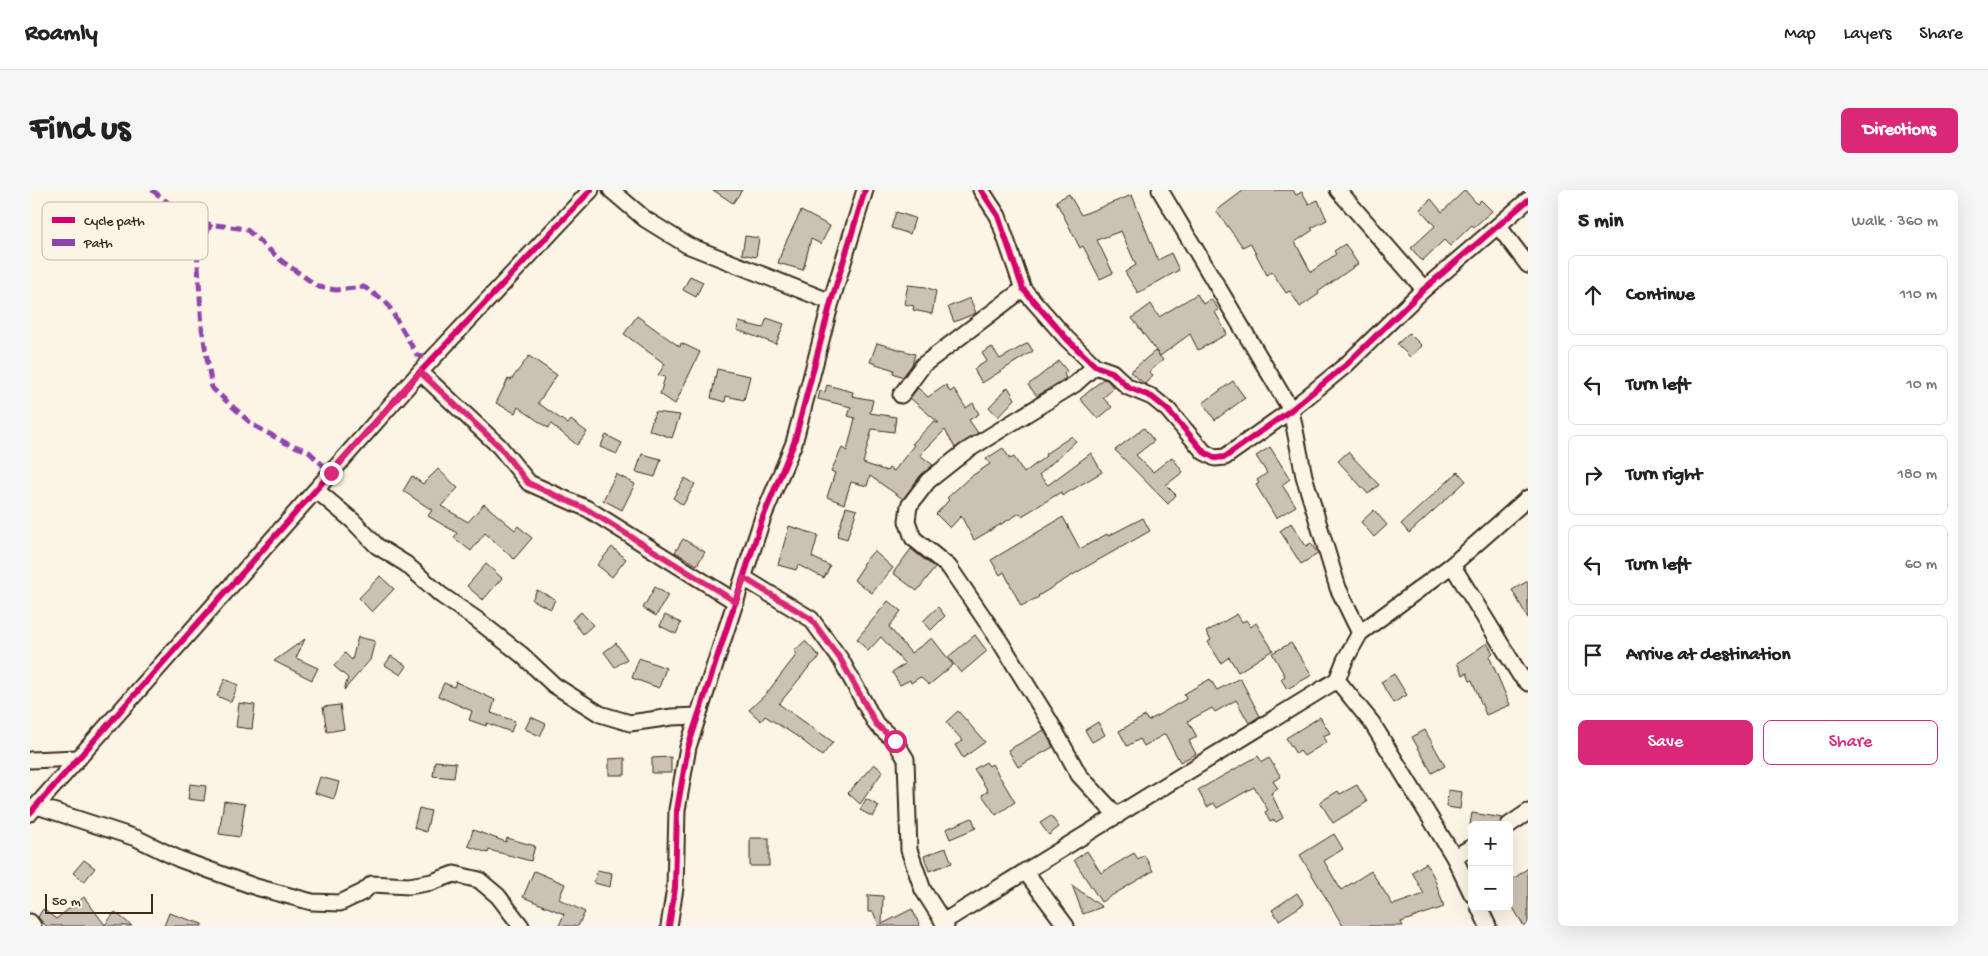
<!DOCTYPE html>
<html lang="en">
<head>
<meta charset="utf-8">
<style>
	body { margin:0; font-family:"Gochi Hand",sans-serif; background:#f6f6f6; color:#222 }
	.controls { position:absolute; right:15px; bottom:15px; display:grid; overflow:hidden; border-radius:8px; box-shadow:0 5px 20px #0002 }
	.controls button { width:45px; height:45px; display:grid; place-items:center; padding:0; border:0; border-bottom:1px solid #e0e0e0; background:#fff; color:#222; font:25px sans-serif }
	.scale { position:absolute; left:15px; bottom:12px; width:108px; box-sizing:border-box; padding-left:5px; border:2px solid #3b2a1e; border-top:0; font-size:14px; line-height:18px; white-space:nowrap; color:#3b2a1e; -webkit-text-stroke:4px #fcf5e5; paint-order:stroke }
	.stop { position:absolute; width:15px; height:15px; margin:-11px; border:4px solid #db2777; border-radius:50%; background:#fff }
	.stop.end { background:#db2777; border-color:#fff; box-shadow:0 1px 5px #0008 }
	.list { margin:0; padding:0; list-style:none }
	h2 { display:flex; justify-content:space-between; align-items:center; height:65px; margin:0; padding:0 20px; font-size:21px }
	h2 small { font-size:16px; font-weight:400; color:#767676 }
	.list li { display:grid; grid-template-columns:32px 1fr auto; gap:15px; align-items:center; box-sizing:border-box; height:80px; margin:0 10px 10px; padding:0 10px; border:1px solid #e0e0e0; border-radius:8px }
	.list b { display:block; font-size:19px; white-space:nowrap }
	.list em { font-size:16px; font-style:normal; color:#767676 }
	.actions { display:flex; gap:10px; padding:15px 20px }
	.actions a { flex:1; padding:11px 0; border:1px solid #db2777; border-radius:8px; text-align:center; font-size:18px; color:#db2777 }
	.actions .main { background:#db2777; color:#fff }
	.icon { flex:none; width:28px; height:28px; fill:none; stroke:currentColor; stroke-width:2; stroke-linecap:round; stroke-linejoin:round }
	.map { position:relative; flex:none; width:1498px; height:736px; overflow:hidden; border-radius:8px }
	header { display:flex; align-items:center; gap:30px; box-sizing:border-box; height:70px; padding:0 25px; background:#fff; border-bottom:1px solid #e0e0e0 }
	header strong { font-size:24px }
	nav { display:flex; gap:28px; margin-inline-start:auto; font-size:18px }
	.intro { display:flex; align-items:center; justify-content:space-between; box-sizing:border-box; height:120px; padding:0 30px }
	h1 { margin:0; font-size:35px }
	.button { padding:12px 22px; border-radius:8px; background:#db2777; color:#fff; font-size:18px; font-weight:700 }
	main { display:flex; gap:30px; padding:0 30px }
	aside { flex:1; background:#fff; border-radius:8px; box-shadow:0 5px 20px #0002 }
	.map>svg:first-child { display:block }
	.building { fill:#ccc2b3; stroke:#3b2a1e }
	.lines { fill:none; stroke-linecap:round; stroke-linejoin:round }
	.street-casing { stroke:#3b2a1e; stroke-width:19 }
	.street { stroke:#fcf5e5; stroke-width:15 }
	.quiet { stroke:#8e44ad; stroke-width:5; stroke-dasharray:10 5; stroke-linecap:butt }
	.cycleway-casing { stroke:#fcf5e5; stroke-width:9 }
	.cycleway { stroke:#d6006c; stroke-width:6 }
	.route { stroke:#db2777; stroke-width:6 }
	.key { fill:#fcf5e5; stroke:#c2b8a9; stroke-width:1 }
	.key-label { font-size:14px; fill:#3b2a1e }
</style>
</head>
<body>
<header>
<strong>Roamly</strong>
<nav><a>Map</a><a>Layers</a><a>Share</a></nav>
</header>
<div class="intro"><h1>Find us</h1><a class="button">Directions</a></div>
<main>
<div class="map">
<svg width="1498" height="736" viewBox="0 0 1498 736">
	<rect width="100%" height="100%" fill="#fcf5e5"/>
	<filter id="ink" filterUnits="userSpaceOnUse"><feTurbulence type="fractalNoise" baseFrequency=".02" numOctaves="2"/><feDisplacementMap in="SourceGraphic" scale="10" xChannelSelector="R" yChannelSelector="G"/><feConvolveMatrix kernelMatrix="1 2 1 2 8 2 1 2 1" color-interpolation-filters="sRGB"/></filter>
	<g filter="url(#ink)">
		<g class="building">
			<polygon points="683,0 712,0 703,13"/>
			<polygon points="1214,0 1263,0 1266,5 1272,2 1279,14 1288,10 1297,30 1281,38 1283,40 1265,52 1281,82 1306,64 1304,61 1315,54 1328,74 1288,102 1289,104 1270,117 1260,101 1256,103 1242,82 1237,85 1220,53 1213,57 1186,21"/>
			<polygon points="1435,0 1447,14 1451,10 1462,21 1444,37 1442,35 1420,56 1414,50 1392,71 1381,58 1405,36 1390,19 1401,9 1412,22"/>
			<polygon points="1039,4 1051,25 1102,5 1128,70 1141,63 1149,80 1108,103 1095,82 1106,75 1091,41 1067,50 1083,83 1070,89 1053,56 1050,58 1026,11"/>
			<polygon points="771,21 800,36 791,54 781,49 773,80 748,73 753,58"/>
			<polygon points="866,22 885,28 880,44 861,38"/>
			<polygon points="715,46 729,48 726,67 712,64"/>
			<polygon points="660,86 673,92 666,107 653,100"/>
			<polygon points="878,95 896,97 906,101 902,124 883,120 884,116 874,114"/>
			<polygon points="1167,104 1173,114 1181,109 1189,120 1185,122 1197,144 1168,160 1160,144 1130,166 1102,128 1121,114 1129,127"/>
			<polygon points="940,108 946,123 924,132 918,117"/>
			<polygon points="607,126 650,157 651,153 670,162 645,214 630,204 635,187 628,185 635,174 594,144"/>
			<polygon points="737,128 754,134 746,154 707,140 709,132 733,138"/>
			<polygon points="1379,143 1392,156 1380,167 1367,154"/>
			<polygon points="847,153 885,164 882,175 873,187 863,183 864,180 840,172"/>
			<polygon points="998,153 1003,161 952,193 944,179 957,171 952,163 962,157 970,169"/>
			<polygon points="1125,161 1133,170 1119,182 1123,185 1115,194 1100,182"/>
			<polygon points="499,166 527,185 508,213 538,234 541,230 557,242 547,255 521,234 518,238 488,217 485,223 466,213 478,189 481,190"/>
			<polygon points="1029,171 1037,181 1034,184 1036,188 1007,206 998,195"/>
			<polygon points="687,179 720,186 714,210 696,206 695,212 681,208"/>
			<polygon points="1073,189 1077,190 1084,198 1073,208 1082,217 1068,229 1050,209"/>
			<polygon points="1203,191 1215,208 1185,230 1173,213"/>
			<polygon points="797,195 823,202 822,206 843,210 840,223 866,227 864,242 842,239 833,273 857,281 859,278 864,281 884,255 882,254 903,232 909,233 880,208 888,198 898,207 916,195 920,202 924,199 936,218 943,213 949,224 939,230 948,243 925,258 915,240 890,265 903,275 891,285 873,309 840,286 837,296 821,292 814,314 797,307 805,283 801,281 812,258 817,261 825,228 818,226 821,217 788,209 790,201 795,202"/>
			<polygon points="978,197 985,209 968,227 959,217"/>
			<polygon points="625,222 650,225 642,248 619,240"/>
			<polygon points="1114,238 1124,251 1106,265 1123,282 1142,267 1153,282 1136,295 1146,305 1138,314 1085,260"/>
			<polygon points="576,245 592,253 587,264 570,257"/>
			<polygon points="1042,246 1046,251 1009,285 1018,295 1061,263 1072,282 1032,306 1031,302 992,326 990,323 944,350 931,326 920,338 906,324 919,310 917,308 940,287 960,274 956,269 973,258 980,269 984,267 994,283 1016,266 1015,264"/>
			<polygon points="1240,257 1260,289 1252,295 1266,316 1246,328 1226,295 1229,293 1227,290 1237,283 1226,266"/>
			<polygon points="1318,262 1349,295 1338,304 1308,271"/>
			<polygon points="612,264 631,269 625,287 606,282"/>
			<polygon points="408,279 428,298 411,316 438,332 454,314 485,340 488,336 502,348 484,369 455,343 441,361 424,348 427,343 398,326 402,320 373,301 382,286 393,294"/>
			<polygon points="1428,282 1436,291 1379,343 1371,334"/>
			<polygon points="586,284 605,294 592,320 573,310"/>
			<polygon points="655,288 665,294 653,315 643,308"/>
			<polygon points="816,317 827,320 817,349 807,346"/>
			<polygon points="1344,320 1357,335 1344,347 1331,332"/>
			<polygon points="1033,327 1050,359 1077,344 1078,346 1113,328 1120,341 1056,377 1008,406 1009,407 991,416 974,382 970,385 961,370"/>
			<polygon points="1261,333 1276,356 1281,353 1288,364 1271,374 1250,341"/>
			<polygon points="759,336 788,345 782,367 800,376 794,388 768,375 766,380 748,375"/>
			<polygon points="653,349 675,362 667,375 645,362"/>
			<polygon points="582,357 596,369 582,387 567,375"/>
			<polygon points="881,359 905,378 887,401 863,383"/>
			<polygon points="844,361 863,378 842,403 824,390 834,375 832,374"/>
			<polygon points="456,374 472,388 453,410 437,396"/>
			<polygon points="350,386 364,399 342,422 329,408"/>
			<polygon points="1498,391 1498,428 1482,400"/>
			<polygon points="625,397 638,405 626,426 613,418"/>
			<polygon points="507,400 525,409 521,419 502,410"/>
			<polygon points="858,411 871,421 859,437 881,463 902,448 923,475 899,495 890,487 881,493 880,490 870,495 862,482 875,474 851,447 838,461 827,449"/>
			<polygon points="908,417 915,426 901,440 893,431"/>
			<polygon points="551,422 563,435 553,444 542,430"/>
			<polygon points="1207,424 1212,432 1216,430 1221,437 1226,433 1243,460 1208,482 1199,467 1191,473 1178,452 1181,450 1176,442"/>
			<polygon points="635,425 651,433 646,444 630,436"/>
			<polygon points="945,445 957,461 931,483 918,467"/>
			<polygon points="328,447 345,451 340,470 314,500 318,488 304,476 315,463 322,470"/>
			<polygon points="275,449 266,468 288,478 282,490 244,471"/>
			<polygon points="775,451 790,467 779,477 749,514 803,552 792,566 768,547 735,526 731,531 719,520 736,504 767,464 764,461"/>
			<polygon points="586,453 597,469 585,477 574,462"/>
			<polygon points="1261,453 1282,485 1257,499 1251,489 1255,486 1242,463"/>
			<polygon points="1457,453 1463,463 1459,466 1480,515 1456,525 1442,490 1440,491 1437,483 1433,485 1427,473"/>
			<polygon points="361,466 377,476 371,485 355,475"/>
			<polygon points="609,468 636,478 629,498 602,488"/>
			<polygon points="1364,484 1377,505 1363,513 1351,492"/>
			<polygon points="1210,488 1230,526 1219,533 1206,510 1185,522 1182,518 1158,531 1167,547 1159,551 1166,564 1150,572 1135,544 1114,556 1110,549 1097,556 1089,541 1115,526 1118,531 1156,509 1154,504 1180,489 1187,500"/>
			<polygon points="195,489 208,495 201,512 187,506"/>
			<polygon points="426,492 465,510 461,523 485,531 481,542 457,533 456,536 439,530 442,521 408,506 414,493 424,497"/>
			<polygon points="209,513 225,515 222,539 206,537"/>
			<polygon points="310,515 314,539 297,542 293,517"/>
			<polygon points="928,521 955,552 933,568 925,555 933,551 916,532"/>
			<polygon points="501,527 516,534 510,546 495,539"/>
			<polygon points="1290,527 1300,543 1293,546 1297,552 1274,566 1270,561 1266,564 1256,548"/>
			<polygon points="1068,532 1075,545 1062,552 1055,540"/>
			<polygon points="1014,540 1023,557 988,577 978,560"/>
			<polygon points="1395,540 1415,576 1402,583 1382,547"/>
			<polygon points="1228,566 1232,572 1239,568 1251,587 1243,591 1248,599 1241,603 1253,628 1246,632 1244,630 1240,632 1235,622 1238,620 1224,597 1187,618 1184,613 1177,617 1168,600"/>
			<polygon points="641,567 641,583 622,583 622,568"/>
			<polygon points="595,568 595,585 579,585 579,569"/>
			<polygon points="405,571 426,573 424,588 403,586"/>
			<polygon points="956,572 959,576 962,574 985,612 966,625 952,605 958,601 944,579"/>
			<polygon points="844,574 853,581 830,614 818,603"/>
			<polygon points="290,587 309,592 304,609 285,603"/>
			<polygon points="160,594 176,596 174,611 158,609"/>
			<polygon points="1327,595 1337,612 1303,633 1290,612 1308,601 1310,604"/>
			<polygon points="1418,600 1432,602 1430,619 1417,617"/>
			<polygon points="836,609 849,616 843,627 830,620"/>
			<polygon points="194,611 215,614 210,647 189,644"/>
			<polygon points="389,618 401,621 396,642 384,638"/>
			<polygon points="1442,623 1473,628 1470,635 1440,635"/>
			<polygon points="1021,626 1029,637 1019,645 1010,633"/>
			<polygon points="942,628 946,638 920,649 916,639"/>
			<polygon points="443,640 476,652 477,648 505,656 501,671 459,660 458,663 438,656"/>
			<polygon points="1304,644 1313,659 1294,671 1311,700 1341,681 1363,715 1394,704 1382,682 1396,673 1404,687 1414,717 1371,732 1373,736 1313,736 1270,665"/>
			<rect x="720" y="648" width="19" height="28"/>
			<polygon points="916,658 922,673 899,681 894,666"/>
			<polygon points="1057,661 1071,683 1104,663 1108,669 1114,665 1123,681 1071,712 1044,670"/>
			<polygon points="54,670 65,678 54,692 43,683"/>
			<polygon points="1498,678 1498,736 1494,736 1479,711 1479,692"/>
			<polygon points="567,680 582,683 580,697 564,693"/>
			<polygon points="504,681 535,694 529,709 555,722 548,736 529,736 534,724 493,707"/>
			<polygon points="1042,695 1072,717 1053,724"/>
			<polygon points="1267,703 1274,714 1249,730 1242,720"/>
			<polygon points="838,705 853,706 852,734 882,719 890,736 847,736 849,735 843,722 838,722"/>
			<polygon points="54,707 75,735 85,722 102,736 16,736 8,727 13,719 26,729"/>
			<polygon points="139,723 172,734 172,736 134,736"/>
		</g>
		<g class="lines">
			<defs>
				<g id="street">
					<polyline points="581,0 615,29 657,55 801,112"/>
					<polyline points="951,0 968,26 993,99 1037,149 1065,176 1082,182 1098,197 1122,207 1138,220 1174,262 1185,268 1195,267 1261,220 1316,175 1394,99 1498,10"/>
					<polyline points="1130,0 1261,220 1274,286 1308,398 1330,443"/>
					<polyline points="1308,0 1394,99"/>
					<polyline points="1469,37 1498,75"/>
					<polyline points="1065,176 1045,194 936,261 898,291 879,316 877,331 883,348 919,377 969,450 1020,532 1049,585 1087,626"/>
					<polyline points="390,182 469,256 499,293 558,319 706,412"/>
					<polyline points="871,205 893,175 993,99"/>
					<polyline points="286,300 323,331 347,356 376,374 411,405 446,429 492,465 524,495 570,524 600,533 642,527 668,526"/>
					<polyline points="1422,375 1490,485 1498,493"/>
					<polyline points="714,388 781,429 811,470 846,534 865,551 876,569 879,660 893,700 916,736"/>
					<polyline points="0,570 49,568"/>
					<polyline points="7,616 106,648 149,669 226,697 282,712 310,713 333,702 342,694 379,696 402,692 424,684 449,690 468,706 491,736"/>
					<polyline points="0,623 390,182 561,0"/>
					<polyline points="1479,635 1498,622"/>
					<polyline points="1424,667 1442,657"/>
					<polyline points="995,681 1036,736"/>
					<polyline points="1442,704 1424,667 1342,533 1307,490 1315,470 1330,443 1422,375 1498,308"/>
					<polyline points="1449,717 1458,736"/>
					<polyline points="0,732 3,736"/>
					<polyline points="913,732 1307,490"/>
					<polyline points="639,736 645,698 647,620 658,557 733,327 764,253 801,112 835,0"/>
				</g>
			</defs>
			<use href="#street" class="street-casing"/>
			<use href="#street" class="street"/>
			<g class="quiet">
				<polyline points="122,0 163,32 216,39 253,72 289,97 306,100 334,97 357,113 387,165 403,168"/>
				<polyline points="181,34 167,60 172,138 182,198 223,235 256,253 278,261 301,283"/>
			</g>
			<defs>
				<g id="cycleway">
					<polyline points="951,0 968,26 993,99 1037,149 1065,176 1082,182 1098,197 1122,207 1138,220 1174,262 1185,268 1195,267 1261,220 1316,175 1394,99 1498,10"/>
					<polyline points="0,623 390,182 561,0"/>
					<polyline points="639,736 645,698 647,620 658,557 733,327 764,253 801,112 835,0"/>
				</g>
			</defs>
			<use href="#cycleway" class="cycleway-casing"/>
			<use href="#cycleway" class="cycleway"/>
		</g>
	</g>
	<g class="lines" filter="url(#ink)">
		<polyline class="route" points="301,283 390,182 469,256 498,293 558,320 706,412 714,388 781,429 811,470 846,534 865,551"/>
	</g>
	<rect x="12" y="12" width="166" height="58" rx="8" class="key"/>
	<rect x="22" y="27" width="23" height="6" fill="#d6006c"/>
	<rect x="22" y="49" width="23" height="7" fill="#8e44ad"/>
	<g class="key-label">
		<text x="54" y="35">Cycle path</text>
		<text x="54" y="57">Path</text>
	</g>
</svg>
<div class="controls">
<button>+</button>
<button>−</button>
</div>
<div class="scale">50 m</div>
<div class="stop" style="left:865px;top:551px"></div>
<div class="stop end" style="left:301px;top:283px"></div>
</div>
<aside>
<h2>5 min<small>Walk · 360 m</small></h2>
<ul class="list">
<li><svg class="icon" aria-label="ahead" viewBox="0 0 24 24"><path d="M12 20V5M6 11l6-6 6 6"/></svg><div><b>Continue</b></div><em>110 m</em></li>
<li><svg class="icon" aria-label="left" viewBox="0 0 24 24"><path d="M17 20v-9H6M10 6l-5 5 5 5"/></svg><div><b>Turn left</b></div><em>10 m</em></li>
<li><svg class="icon" aria-label="right" viewBox="0 0 24 24"><path d="M7 20v-9h11M14 6l5 5-5 5"/></svg><div><b>Turn right</b></div><em>180 m</em></li>
<li><svg class="icon" aria-label="left" viewBox="0 0 24 24"><path d="M17 20v-9H6M10 6l-5 5 5 5"/></svg><div><b>Turn left</b></div><em>60 m</em></li>
<li><svg class="icon" aria-label="arrive" viewBox="0 0 24 24"><path d="M6 21V4h12l-3 4 3 4H6"/></svg><div><b>Arrive at destination</b></div></li>
</ul>
<div class="actions"><a class="main">Save</a><a>Share</a></div>
</aside>
</main>
</body>
</html>
